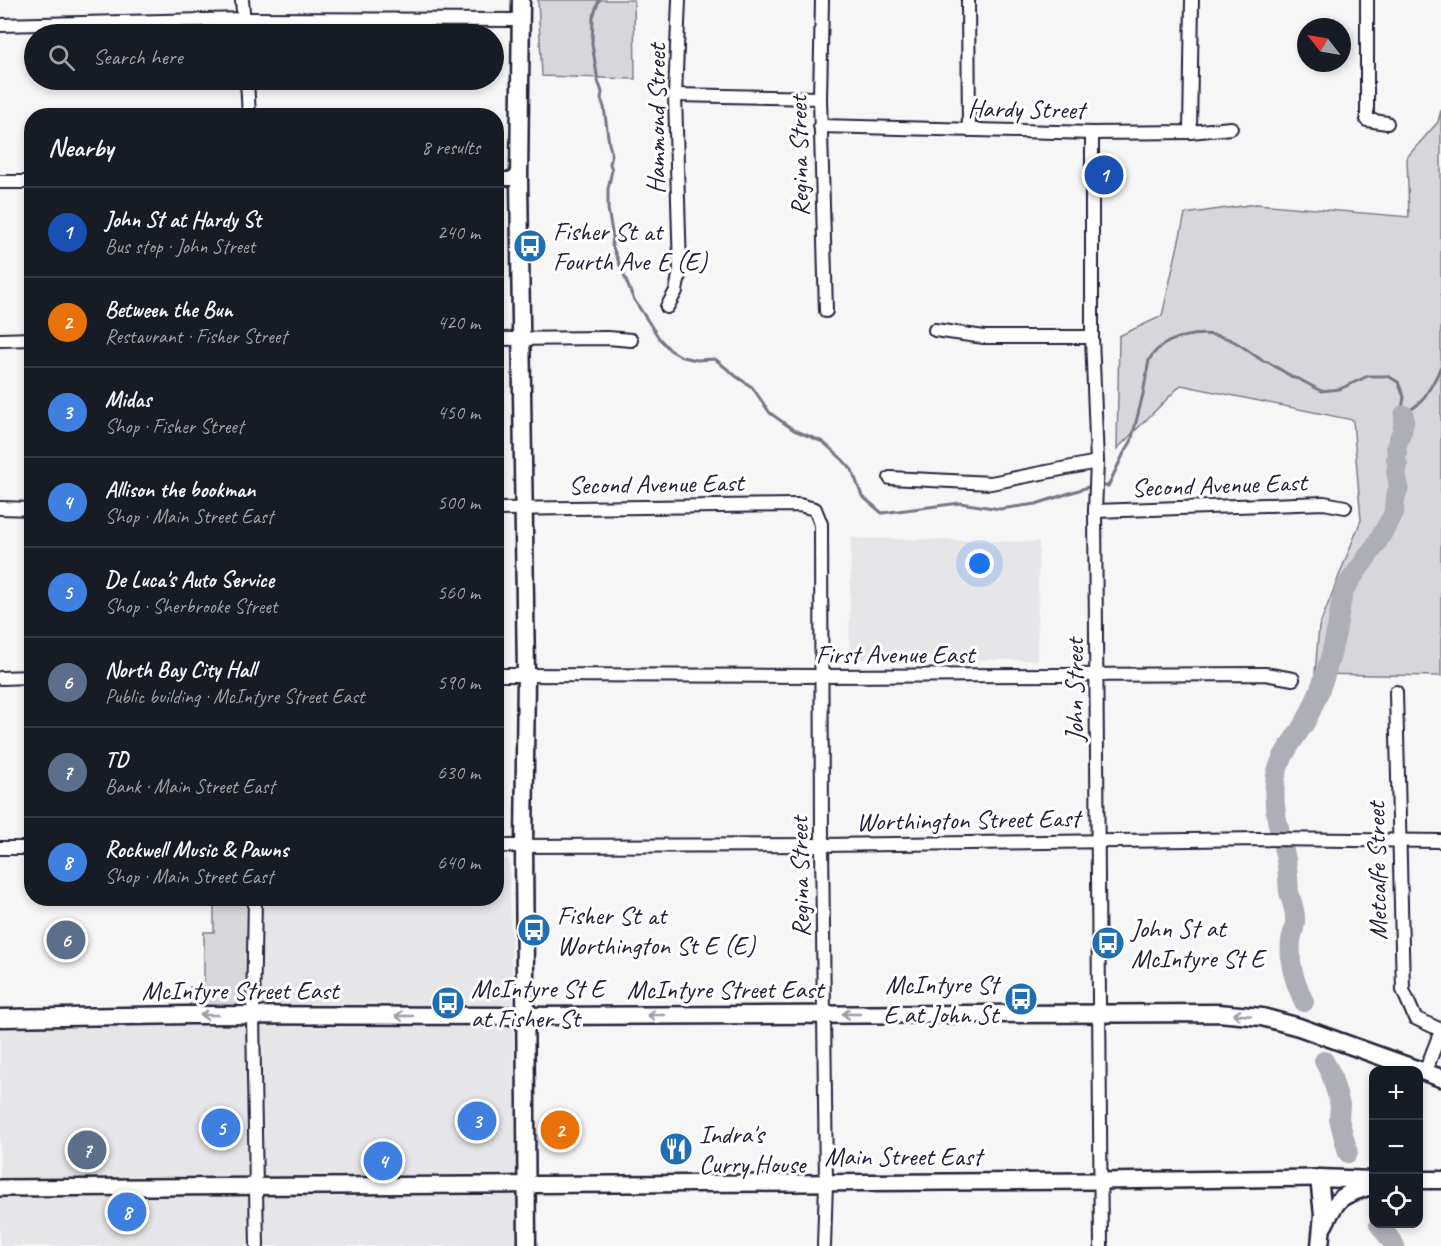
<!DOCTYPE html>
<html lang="en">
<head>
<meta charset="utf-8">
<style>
	body { margin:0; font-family:Caveat,sans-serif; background:#242831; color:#f1f3f6 }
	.controls { position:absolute; right:18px; bottom:18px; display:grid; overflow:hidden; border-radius:12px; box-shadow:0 3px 9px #0003 }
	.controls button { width:54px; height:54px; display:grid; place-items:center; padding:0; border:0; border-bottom:2px solid #363941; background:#171b24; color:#f1f3f6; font:30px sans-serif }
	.compass { position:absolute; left:1297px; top:18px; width:54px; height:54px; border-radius:50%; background:#171b24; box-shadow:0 3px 9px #0003; rotate:301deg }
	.you { position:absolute; left:980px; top:564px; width:21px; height:21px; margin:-15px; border:4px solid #fff; border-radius:50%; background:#1a73e8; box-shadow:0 0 0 9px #1a73e833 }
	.badge { display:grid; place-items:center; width:39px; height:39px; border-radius:50%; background:#d93025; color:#fff; font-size:20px; font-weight:700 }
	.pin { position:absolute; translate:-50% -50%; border:3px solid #fff; box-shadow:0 2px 6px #0006 }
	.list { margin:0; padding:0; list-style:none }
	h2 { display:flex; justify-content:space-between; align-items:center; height:78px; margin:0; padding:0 24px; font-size:26px }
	h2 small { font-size:20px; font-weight:400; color:#9ea1a6 }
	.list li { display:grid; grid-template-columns:39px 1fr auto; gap:18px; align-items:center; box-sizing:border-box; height:90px; padding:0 24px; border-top:2px solid #363941 }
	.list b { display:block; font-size:22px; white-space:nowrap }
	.list p { margin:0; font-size:20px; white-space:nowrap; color:#9ea1a6 }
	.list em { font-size:20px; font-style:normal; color:#9ea1a6 }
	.icon { flex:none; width:33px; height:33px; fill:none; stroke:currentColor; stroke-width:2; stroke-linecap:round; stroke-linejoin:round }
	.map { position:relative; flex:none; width:1441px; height:1246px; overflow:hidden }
	.search { position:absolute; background:#171b24; box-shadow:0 3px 9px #0003; left:24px; top:24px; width:480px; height:66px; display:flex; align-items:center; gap:15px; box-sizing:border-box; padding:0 21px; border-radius:33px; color:#9ea1a6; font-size:22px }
	.panel { position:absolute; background:#171b24; box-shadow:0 3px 9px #0003; left:24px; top:108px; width:480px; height:798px; border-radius:24px }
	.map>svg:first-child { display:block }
	.built { fill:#e6e6e9 }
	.green { fill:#d7d7db; stroke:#7c7c8b; stroke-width:1.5 }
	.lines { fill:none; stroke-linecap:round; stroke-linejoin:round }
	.stream { stroke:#767685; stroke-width:3 }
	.river { stroke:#aeaeb7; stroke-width:20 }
	.minor-casing { stroke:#22223b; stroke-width:16 }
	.tertiary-casing { stroke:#22223b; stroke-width:20 }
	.secondary-casing { stroke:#22223b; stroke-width:21 }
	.minor { stroke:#fff; stroke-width:12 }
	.tertiary { stroke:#fff; stroke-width:15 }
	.secondary { stroke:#fff; stroke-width:16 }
	.oneway { stroke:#9c9ca7 }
	.labels { text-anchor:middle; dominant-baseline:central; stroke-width:6; stroke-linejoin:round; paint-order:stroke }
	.street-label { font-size:26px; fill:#22223b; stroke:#fff }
	.poi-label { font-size:26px; fill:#22223b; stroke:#fff; text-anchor:start }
</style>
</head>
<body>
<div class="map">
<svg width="1441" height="1246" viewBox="0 0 1441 1246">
	<rect width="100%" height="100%" fill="#f6f6f7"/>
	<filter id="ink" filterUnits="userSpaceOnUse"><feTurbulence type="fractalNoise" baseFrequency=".0167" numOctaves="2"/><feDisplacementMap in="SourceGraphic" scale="12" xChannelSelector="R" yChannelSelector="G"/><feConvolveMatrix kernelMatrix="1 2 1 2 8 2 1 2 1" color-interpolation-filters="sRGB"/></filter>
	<g filter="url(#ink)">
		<g class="built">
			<polygon points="851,538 1039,542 1037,660 849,659"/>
			<polygon points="497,859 509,859 519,1246 0,1246 0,1018 252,1016 254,899 496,898"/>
		</g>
		<g class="green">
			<polygon points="538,0 634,0 635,79 542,76"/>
			<polygon points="1441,110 1441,676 1315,674 1319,627 1361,520 1353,420 1181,385 1117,449 1119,336 1162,316 1185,214 1256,204 1409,217 1407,157 1438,122"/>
			<polygon points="214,899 254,899 253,1016 190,1015 190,987 204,987 204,932 214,932"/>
		</g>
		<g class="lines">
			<g class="stream">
				<path d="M599,0L593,17L592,44L598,81L602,92L601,99L604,107L609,144C612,151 612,157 610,164L612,170L608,189V209L613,238L612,245L633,298L659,338L670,350L682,357L697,360L715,359L737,377L752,387L770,413L794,430L823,442L842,459L852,470L862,496L882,513L960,503L1000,509L1036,504L1088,487L1094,486"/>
				<path d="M1101,486H1108L1124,453L1131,442L1143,394L1149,360C1164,334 1205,329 1231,340C1242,345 1252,354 1263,361L1268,362L1294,378L1299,379L1321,391L1340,389L1368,376H1388L1398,382L1404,397L1402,409L1404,415C1409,410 1416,407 1420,402C1428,393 1437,377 1441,366"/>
			</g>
			<g class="river">
				<path d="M1304,1002C1294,979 1289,967 1291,941C1292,933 1296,926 1295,918C1295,909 1291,900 1289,892C1288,881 1288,870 1286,860C1281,834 1272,810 1275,783C1277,757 1295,740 1307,719C1321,691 1330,663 1336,633C1339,618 1340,602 1345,588L1375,546L1394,513L1395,498L1399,487L1396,471L1398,466L1396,459L1397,454L1396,447L1402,431L1404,421V415"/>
				<polyline points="1324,1061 1331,1074 1338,1098 1340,1105 1339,1119 1348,1153"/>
				<polyline points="1379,1224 1395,1246"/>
			</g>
			<defs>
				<g id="minor">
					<polyline points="242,0 245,34"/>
					<polyline points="822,0 820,98 826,311"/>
					<polyline points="968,0 969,130"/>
					<polyline points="1367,0 1367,120 1387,123"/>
					<polyline points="0,25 245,19 521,20"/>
					<polyline points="247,80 249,116"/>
					<polyline points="675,95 820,98"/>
					<polyline points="820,126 1092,133 1190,132 1231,128"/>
					<polyline points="1190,132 1192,0"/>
					<polyline points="1092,133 1092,337 1097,462 1095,511 1101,1246"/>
					<polyline points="496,179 519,179"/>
					<polyline points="0,182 32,182"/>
					<polyline points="667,307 676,291 680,270 675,95 679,0"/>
					<polyline points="935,330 984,337 1092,337"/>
					<polyline points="496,339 608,338 631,340"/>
					<polyline points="0,340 32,339"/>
					<polyline points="890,478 991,483 1097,462"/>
					<polyline points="0,508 32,509"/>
					<polyline points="496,509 799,505 815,509 821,524 822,845 826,1182 824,1246"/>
					<polyline points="1095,511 1324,503 1345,507"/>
					<polyline points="496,675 822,676 1265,674 1293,679"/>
					<polyline points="0,678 32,677"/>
					<polyline points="1396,692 1403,990 1415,1018 1441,1030"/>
					<polyline points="496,846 822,845 1261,839 1441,841"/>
					<polyline points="0,848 32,848"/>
					<polyline points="255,898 253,1016 257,1246"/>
					<polyline points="1425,1072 1441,1031"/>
				</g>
				<polyline id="tertiary" points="0,1188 1100,1181 1319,1178"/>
				<g id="secondary">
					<polyline points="521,0 519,179 526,674 524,846 527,1246"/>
					<polyline points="0,1018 190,1015 525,1016 1218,1013 1262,1017 1299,1027 1441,1078"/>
					<polyline points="1418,1180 1441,1180"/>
					<path d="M1324,1225C1339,1194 1341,1196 1374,1185"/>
					<polyline points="1320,1246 1323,1214 1319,1178 1374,1180"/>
				</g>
			</defs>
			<use href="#minor" class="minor-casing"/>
			<use href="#tertiary" class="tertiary-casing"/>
			<use href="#secondary" class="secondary-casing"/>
			<use href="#minor" class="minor"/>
			<use href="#tertiary" class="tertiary"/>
			<use href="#secondary" class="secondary"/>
		</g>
		<defs><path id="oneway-shaft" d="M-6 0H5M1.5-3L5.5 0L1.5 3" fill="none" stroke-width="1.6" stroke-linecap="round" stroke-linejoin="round" transform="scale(1.5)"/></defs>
		<g class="oneway">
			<use href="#oneway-shaft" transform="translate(851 1014) rotate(180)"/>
			<use href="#oneway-shaft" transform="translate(209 1015) rotate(-180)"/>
			<use href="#oneway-shaft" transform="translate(656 1015) rotate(180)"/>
			<use href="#oneway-shaft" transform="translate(1242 1015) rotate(-175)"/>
			<use href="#oneway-shaft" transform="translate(404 1016) rotate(-180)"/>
		</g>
	</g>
	<defs>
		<symbol id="bus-disc" viewBox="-11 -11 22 22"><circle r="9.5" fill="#1f6fb2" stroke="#fff"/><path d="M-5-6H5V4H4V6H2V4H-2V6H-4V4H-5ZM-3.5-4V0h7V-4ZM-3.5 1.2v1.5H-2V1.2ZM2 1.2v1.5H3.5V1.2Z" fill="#fff"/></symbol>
		<symbol id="restaurant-disc" viewBox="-11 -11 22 22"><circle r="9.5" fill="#1f6fb2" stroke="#fff"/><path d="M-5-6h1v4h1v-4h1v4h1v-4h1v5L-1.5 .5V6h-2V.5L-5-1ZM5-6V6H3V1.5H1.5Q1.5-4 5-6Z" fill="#fff"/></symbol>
	</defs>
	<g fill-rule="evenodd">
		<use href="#bus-disc" x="511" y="227" width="38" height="38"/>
		<use href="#bus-disc" x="515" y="911" width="38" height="38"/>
		<use href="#bus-disc" x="1089" y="924" width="38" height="38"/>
		<use href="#bus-disc" x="1002" y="980" width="38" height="38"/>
		<use href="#bus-disc" x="429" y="984" width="38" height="38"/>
		<use href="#restaurant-disc" x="657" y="1130" width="38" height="38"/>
	</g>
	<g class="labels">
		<g class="street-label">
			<text transform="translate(1026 109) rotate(1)">Hardy Street</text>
			<text transform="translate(656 119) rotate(-90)">Hammond Street</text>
			<text transform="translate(799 156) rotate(-91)">Regina Street</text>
			<text transform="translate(656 484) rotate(-1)">Second Avenue East</text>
			<text transform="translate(1219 485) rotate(-2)">Second Avenue East</text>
			<text x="895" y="654">First Avenue East</text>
			<text transform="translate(1074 690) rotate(-90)">John Street</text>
			<text transform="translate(968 820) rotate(-1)">Worthington Street East</text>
			<text transform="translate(1377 871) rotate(-91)">Metcalfe Street</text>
			<text transform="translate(800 877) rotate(-91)">Regina Street</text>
			<text x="725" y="989">McIntyre Street East</text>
			<text x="240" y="990">McIntyre Street East</text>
			<text x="903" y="1156">Main Street East</text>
		</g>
		<g class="poi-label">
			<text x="553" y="231">Fisher St at<tspan x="553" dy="30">Fourth Ave E (E)</tspan></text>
			<text x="557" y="915">Fisher St at<tspan x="557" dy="30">Worthington St E (E)</tspan></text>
			<text x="1131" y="928">John St at<tspan x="1131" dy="30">McIntyre St E</tspan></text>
			<text x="998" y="984" text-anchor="end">McIntyre St<tspan x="998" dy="30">E at John St</tspan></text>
			<text x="471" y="988">McIntyre St E<tspan x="471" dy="30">at Fisher St</tspan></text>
			<text x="699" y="1134">Indra's<tspan x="699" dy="30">Curry House</tspan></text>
		</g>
	</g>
</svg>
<div class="controls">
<button>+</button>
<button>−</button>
<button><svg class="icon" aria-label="locate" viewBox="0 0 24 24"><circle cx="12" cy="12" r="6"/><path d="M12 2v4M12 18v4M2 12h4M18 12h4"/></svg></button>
</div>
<svg class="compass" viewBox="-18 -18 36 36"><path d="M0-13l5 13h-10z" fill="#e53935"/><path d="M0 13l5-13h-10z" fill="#9ea1a6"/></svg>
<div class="you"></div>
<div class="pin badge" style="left:1104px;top:175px;background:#1a4fb4">1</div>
<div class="pin badge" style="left:560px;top:1130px;background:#e8710a">2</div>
<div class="pin badge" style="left:477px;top:1121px;background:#3f7fe0">3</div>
<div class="pin badge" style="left:383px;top:1161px;background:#3f7fe0">4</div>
<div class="pin badge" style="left:221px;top:1128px;background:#3f7fe0">5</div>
<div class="pin badge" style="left:66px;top:940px;background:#5c6f8a">6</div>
<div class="pin badge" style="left:87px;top:1150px;background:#5c6f8a">7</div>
<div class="pin badge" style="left:127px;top:1212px;background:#3f7fe0">8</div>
<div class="search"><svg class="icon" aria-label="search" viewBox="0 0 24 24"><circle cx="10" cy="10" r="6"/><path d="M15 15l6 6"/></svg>Search here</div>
<section class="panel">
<h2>Nearby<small>8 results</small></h2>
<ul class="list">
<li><span class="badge" style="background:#1a4fb4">1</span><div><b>John St at Hardy St</b><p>Bus stop · John Street</p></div><em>240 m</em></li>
<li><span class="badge" style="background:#e8710a">2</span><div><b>Between the Bun</b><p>Restaurant · Fisher Street</p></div><em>420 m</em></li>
<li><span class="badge" style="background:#3f7fe0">3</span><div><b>Midas</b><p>Shop · Fisher Street</p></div><em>450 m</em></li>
<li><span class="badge" style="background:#3f7fe0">4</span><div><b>Allison the bookman</b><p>Shop · Main Street East</p></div><em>500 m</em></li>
<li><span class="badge" style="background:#3f7fe0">5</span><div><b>De Luca's Auto Service</b><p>Shop · Sherbrooke Street</p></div><em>560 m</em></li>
<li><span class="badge" style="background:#5c6f8a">6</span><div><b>North Bay City Hall</b><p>Public building · McIntyre Street East</p></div><em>590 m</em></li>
<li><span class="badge" style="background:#5c6f8a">7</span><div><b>TD</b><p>Bank · Main Street East</p></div><em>630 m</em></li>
<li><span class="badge" style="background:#3f7fe0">8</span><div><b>Rockwell Music &amp; Pawns</b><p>Shop · Main Street East</p></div><em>640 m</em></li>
</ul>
</section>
</div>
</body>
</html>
